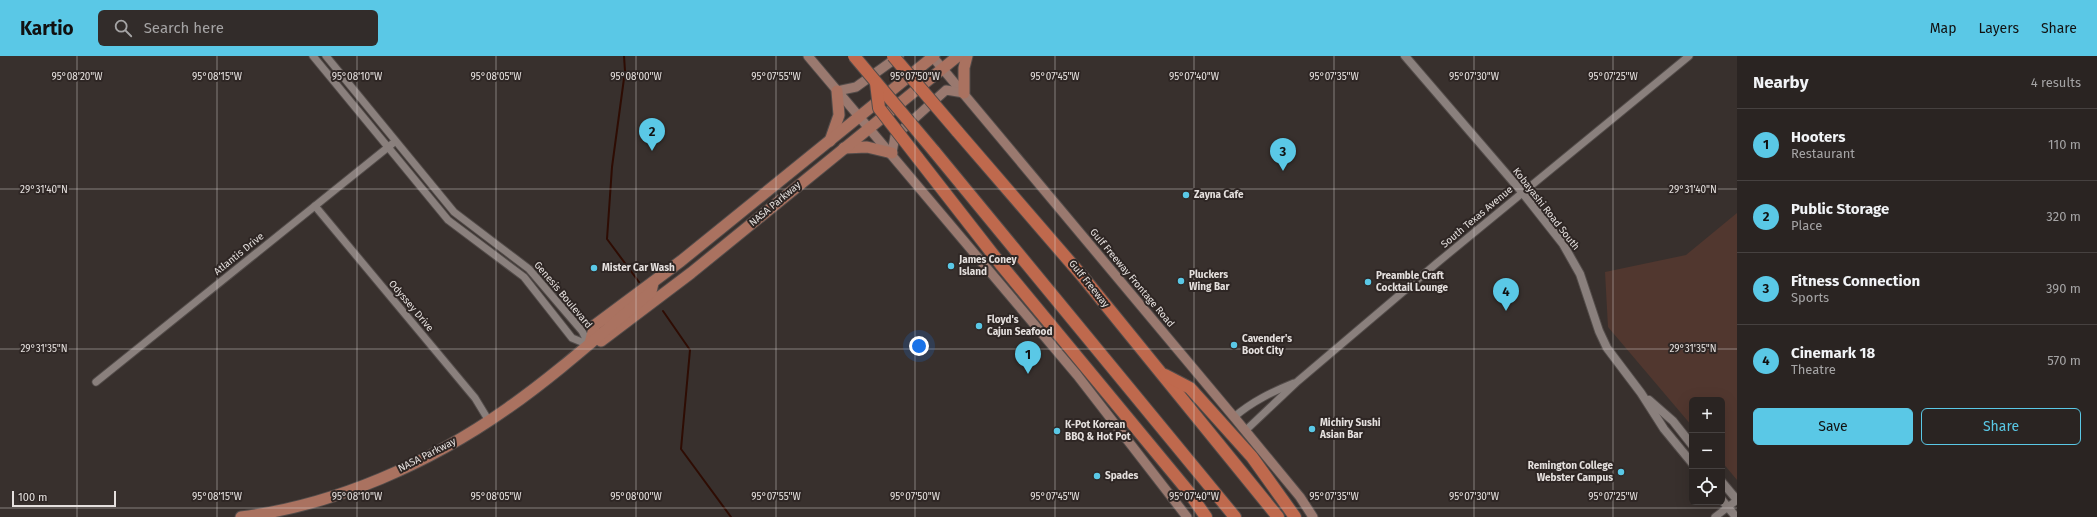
<!DOCTYPE html>
<html lang="en">
<head>
<meta charset="utf-8">
<style>
	body { margin:0; font-family:"Fira Sans",sans-serif; background:#322c2a; color:#f1f3f6 }
	.controls { position:absolute; right:12px; bottom:12px; display:grid; overflow:hidden; border-radius:6px; box-shadow:0 4px 16px #0002 }
	.controls button { width:36px; height:36px; display:grid; place-items:center; padding:0; border:0; border-bottom:1px solid #464140; background:#2a2422; color:#f1f3f6; font:20px sans-serif }
	.scale { position:absolute; left:12px; bottom:10px; width:104px; box-sizing:border-box; padding-left:4px; border:2px solid #e5e0de; border-top:0; font-size:11px; line-height:14px; white-space:nowrap; color:#e5e0de; -webkit-text-stroke:3px #2e2624; paint-order:stroke }
	.you { position:absolute; left:919px; top:290px; width:14px; height:14px; margin:-10px; border:3px solid #fff; border-radius:50%; background:#1a73e8; box-shadow:0 0 0 6px #1a73e833 }
	.badge { display:grid; place-items:center; width:26px; height:26px; border-radius:50%; background:#5ac8e6; color:#111; font-size:13px; font-weight:700 }
	.pin { position:absolute; translate:-50% -33px; filter:drop-shadow(0 1px 2px #0008) }
	.pin::after { content:''; position:absolute; top:21px; width:14px; height:12px; background:inherit; clip-path:polygon(0 0,100% 0,50% 100%) }
	.list { margin:0; padding:0; list-style:none }
	h2 { display:flex; justify-content:space-between; align-items:center; height:52px; margin:0; padding:0 16px; font-size:17px }
	h2 small { font-size:13px; font-weight:400; color:#a5a4a5 }
	.list li { display:grid; grid-template-columns:26px 1fr auto; gap:12px; align-items:center; box-sizing:border-box; height:72px; padding:0 16px; border-top:1px solid #464140 }
	.list b { display:block; font-size:15px; white-space:nowrap }
	.list p { margin:0; font-size:13px; white-space:nowrap; color:#a5a4a5 }
	.list em { font-size:13px; font-style:normal; color:#a5a4a5 }
	.actions { display:flex; gap:8px; padding:12px 16px }
	.actions a { flex:1; padding:9px 0; border:1px solid #5ac8e6; border-radius:6px; text-align:center; font-size:14px; color:#5ac8e6 }
	.actions .main { background:#5ac8e6; color:#111 }
	.icon { flex:none; width:22px; height:22px; fill:none; stroke:currentColor; stroke-width:2; stroke-linecap:round; stroke-linejoin:round }
	.map { position:relative; flex:none; width:1737px; height:461px; overflow:hidden }
	header { display:flex; align-items:center; gap:24px; box-sizing:border-box; height:56px; padding:0 20px; background:#5ac8e6; color:#111 }
	header strong { font-size:19px }
	nav { display:flex; gap:22px; margin-inline-start:auto; font-size:14px }
	.search { width:280px; height:36px; background:#322c2a; display:flex; align-items:center; gap:10px; box-sizing:border-box; padding:0 14px; border-radius:6px; color:#a5a4a5; font-size:15px }
	main { display:flex }
	aside { flex:1; background:#2a2422 }
	.map>svg:first-child { display:block }
	.green { fill:#51372f }
	.lines { fill:none; stroke-linecap:round; stroke-linejoin:round }
	.stream { stroke:#2e0c03; stroke-width:2 }
	.minor-casing { stroke:#534c4a; stroke-width:9 }
	.tertiary-casing { stroke:#534c4a; stroke-width:10 }
	.secondary-casing { stroke:#534c4a; stroke-width:11 }
	.primary-casing { stroke:#534c4a; stroke-width:13 }
	.motorway-casing { stroke:#534c4a; stroke-width:14 }
	.minor { stroke:#8a807d; stroke-width:7 }
	.tertiary { stroke:#8a807d; stroke-width:8 }
	.secondary { stroke:#9a796f; stroke-width:9 }
	.primary { stroke:#aa7260; stroke-width:11 }
	.motorway { stroke:#bf694d; stroke-width:12 }
	.motorway-bridge-casing { stroke:#534c4a; stroke-width:14; stroke-linecap:butt }
	.motorway-bridge { stroke:#bf694d; stroke-width:12 }
	.ticks { fill:none; stroke:#e5e0de; stroke-width:1; stroke-opacity:0.45 }
	.poi-dot { fill:#5ac8e6; stroke:#2e2624; stroke-width:1.5 }
	.labels { text-anchor:middle; dominant-baseline:central; stroke-width:4; stroke-linejoin:round; paint-order:stroke }
	.poi-label { font-size:10px; font-weight:bold; fill:#e5e0de; stroke:#2e2624; text-anchor:start }
	.street-label { font-size:10px; fill:#e5e0de; stroke:#2e2624 }
	.ticks-label { font-size:10px; text-anchor:middle; fill:#e5e0de; stroke:#2e2624; stroke-width:4; stroke-linejoin:round; paint-order:stroke }
</style>
</head>
<body>
<header>
<strong>Kartio</strong>
<div class="search"><svg class="icon" aria-label="search" viewBox="0 0 24 24"><circle cx="10" cy="10" r="6"/><path d="M15 15l6 6"/></svg>Search here</div>
<nav><a>Map</a><a>Layers</a><a>Share</a></nav>
</header>
<main>
<div class="map">
<svg width="1737" height="461" viewBox="0 0 1737 461">
	<rect width="100%" height="100%" fill="#38302d"/>
	<polygon class="green" points="1737,157 1737,424 1722,406 1722,344 1692,344 1692,370 1608,271 1605,216 1686,199"/>
	<g class="lines">
		<g class="stream">
			<polyline points="624,0 625,15 612,111 607,183 639,226"/>
			<polyline points="663,255 690,294 681,393 731,461"/>
		</g>
		<defs>
			<g id="minor">
				<polyline points="313,0 448,164 524,221 572,282 589,289"/>
				<polyline points="326,0 454,156 529,213 582,275 589,289"/>
				<polyline points="315,150 475,342 489,365"/>
				<polyline points="96,326 392,88"/>
				<path d="M1234,361C1253,345 1272,336 1294,327"/>
				<polyline points="1245,375 1298,325 1437,207 1689,0"/>
				<polyline points="1715,461 1737,444"/>
			</g>
			<g id="tertiary">
				<polyline points="1405,0 1522,136 1563,188 1580,218 1599,275 1607,292 1641,337 1664,373 1692,407"/>
				<polyline points="1649,344 1673,365 1692,389"/>
				<polyline points="1722,426 1737,444"/>
				<polyline points="1722,444 1736,461"/>
			</g>
			<g id="secondary">
				<polyline points="808,0 1077,319 1187,461"/>
				<polyline points="932,0 1234,361 1300,441 1313,461"/>
				<polyline points="837,35 856,31 899,0"/>
				<polyline points="892,97 895,80 946,34 964,37"/>
			</g>
			<g id="primary">
				<polyline points="964,37 964,12 967,0"/>
				<polyline points="830,85 839,59 837,35"/>
				<polyline points="844,92 867,91 892,97"/>
				<polyline points="601,285 691,217 958,0"/>
				<polyline points="590,287 595,269 681,205 934,0"/>
				<path d="M241,461C336,449 430,407 508,352C558,317 604,275 651,236L653,227"/>
			</g>
			<g id="motorway">
				<polyline points="957,75 1083,221 1278,461"/>
				<polyline points="934,95 1235,461"/>
				<polyline points="917,101 1002,210 1188,435 1206,461"/>
				<polyline points="1165,319 1190,332 1252,401 1295,461"/>
			</g>
		</defs>
		<use href="#minor" class="minor-casing"/>
		<use href="#tertiary" class="tertiary-casing"/>
		<use href="#secondary" class="secondary-casing"/>
		<use href="#primary" class="primary-casing"/>
		<use href="#motorway" class="motorway-casing"/>
		<use href="#minor" class="minor"/>
		<use href="#tertiary" class="tertiary"/>
		<use href="#secondary" class="secondary"/>
		<use href="#primary" class="primary"/>
		<use href="#motorway" class="motorway"/>
		<defs>
			<g id="motorway-bridge">
				<polyline points="854,0 934,95"/>
				<polyline points="893,0 957,75"/>
				<polyline points="876,27 879,52 917,101"/>
			</g>
		</defs>
		<use href="#motorway-bridge" class="motorway-bridge-casing"/>
		<use href="#motorway-bridge" class="motorway-bridge"/>
	</g>
	<path class="ticks" d="M77,0V461M217,0V461M357,0V461M496,0V461M636,0V461M776,0V461M915,0V461M1055,0V461M1194,0V461M1334,0V461M1474,0V461M1613,0V461M0,133H1737M0,293H1737M0,452H1737"/>
	<g class="poi-dot">
		<circle cx="1186" cy="139" r="4"/>
		<circle cx="951" cy="210" r="4"/>
		<circle cx="594" cy="212" r="4"/>
		<circle cx="1181" cy="225" r="4"/>
		<circle cx="1368" cy="226" r="4"/>
		<circle cx="979" cy="270" r="4"/>
		<circle cx="1234" cy="289" r="4"/>
		<circle cx="1312" cy="373" r="4"/>
		<circle cx="1057" cy="375" r="4"/>
		<circle cx="1621" cy="416" r="4"/>
		<circle cx="1097" cy="420" r="4"/>
	</g>
	<g class="labels">
		<g class="poi-label">
			<text x="1194" y="139">Zayna Cafe</text>
			<text x="959" y="204">James Coney<tspan x="959" dy="12">Island</tspan></text>
			<text x="602" y="212">Mister Car Wash</text>
			<text x="1189" y="219">Pluckers<tspan x="1189" dy="12">Wing Bar</tspan></text>
			<text x="1376" y="220">Preamble Craft<tspan x="1376" dy="12">Cocktail Lounge</tspan></text>
			<text x="987" y="264">Floyd's<tspan x="987" dy="12">Cajun Seafood</tspan></text>
			<text x="1242" y="283">Cavender's<tspan x="1242" dy="12">Boot City</tspan></text>
			<text x="1320" y="367">Michiry Sushi<tspan x="1320" dy="12">Asian Bar</tspan></text>
			<text x="1065" y="369">K-Pot Korean<tspan x="1065" dy="12">BBQ &amp; Hot Pot</tspan></text>
			<text x="1613" y="410" text-anchor="end">Remington College<tspan x="1613" dy="12">Webster Campus</tspan></text>
			<text x="1105" y="420">Spades</text>
		</g>
		<g class="street-label">
			<text transform="translate(775 148) rotate(-40)">NASA Parkway</text>
			<text transform="translate(1546 153) rotate(52)">Kobayashi Road South</text>
			<text transform="translate(1477 161) rotate(-40)">South Texas Avenue</text>
			<text transform="translate(239 198) rotate(-39)">Atlantis Drive</text>
			<text transform="translate(1132 222) rotate(50)">Gulf Freeway Frontage Road</text>
			<text transform="translate(1089 228) rotate(51)">Gulf Freeway</text>
			<text transform="translate(563 239) rotate(50)">Genesis Boulevard</text>
			<text transform="translate(411 250) rotate(50)">Odyssey Drive</text>
			<text transform="translate(427 399) rotate(-27)">NASA Parkway</text>
		</g>
	</g>
	<g class="ticks-label">
		<text x="77" y="24">95°08'20"W</text>
		<text x="217" y="24">95°08'15"W</text>
		<text x="357" y="24">95°08'10"W</text>
		<text x="496" y="24">95°08'05"W</text>
		<text x="636" y="24">95°08'00"W</text>
		<text x="776" y="24">95°07'55"W</text>
		<text x="915" y="24">95°07'50"W</text>
		<text x="1055" y="24">95°07'45"W</text>
		<text x="1194" y="24">95°07'40"W</text>
		<text x="1334" y="24">95°07'35"W</text>
		<text x="1474" y="24">95°07'30"W</text>
		<text x="1613" y="24">95°07'25"W</text>
		<text x="44" y="137">29°31'40"N</text>
		<text x="1693" y="137">29°31'40"N</text>
		<text x="44" y="296">29°31'35"N</text>
		<text x="1693" y="296">29°31'35"N</text>
		<text x="217" y="444">95°08'15"W</text>
		<text x="357" y="444">95°08'10"W</text>
		<text x="496" y="444">95°08'05"W</text>
		<text x="636" y="444">95°08'00"W</text>
		<text x="776" y="444">95°07'55"W</text>
		<text x="915" y="444">95°07'50"W</text>
		<text x="1055" y="444">95°07'45"W</text>
		<text x="1194" y="444">95°07'40"W</text>
		<text x="1334" y="444">95°07'35"W</text>
		<text x="1474" y="444">95°07'30"W</text>
		<text x="1613" y="444">95°07'25"W</text>
	</g>
</svg>
<div class="controls">
<button>+</button>
<button>−</button>
<button><svg class="icon" aria-label="locate" viewBox="0 0 24 24"><circle cx="12" cy="12" r="6"/><path d="M12 2v4M12 18v4M2 12h4M18 12h4"/></svg></button>
</div>
<div class="scale">100 m</div>
<div class="you"></div>
<div class="pin badge" style="left:1028px;top:318px">1</div>
<div class="pin badge" style="left:652px;top:95px">2</div>
<div class="pin badge" style="left:1283px;top:115px">3</div>
<div class="pin badge" style="left:1506px;top:255px">4</div>
</div>
<aside>
<h2>Nearby<small>4 results</small></h2>
<ul class="list">
<li><span class="badge">1</span><div><b>Hooters</b><p>Restaurant</p></div><em>110 m</em></li>
<li><span class="badge">2</span><div><b>Public Storage</b><p>Place</p></div><em>320 m</em></li>
<li><span class="badge">3</span><div><b>Fitness Connection</b><p>Sports</p></div><em>390 m</em></li>
<li><span class="badge">4</span><div><b>Cinemark 18</b><p>Theatre</p></div><em>570 m</em></li>
</ul>
<div class="actions"><a class="main">Save</a><a>Share</a></div>
</aside>
</main>
</body>
</html>
